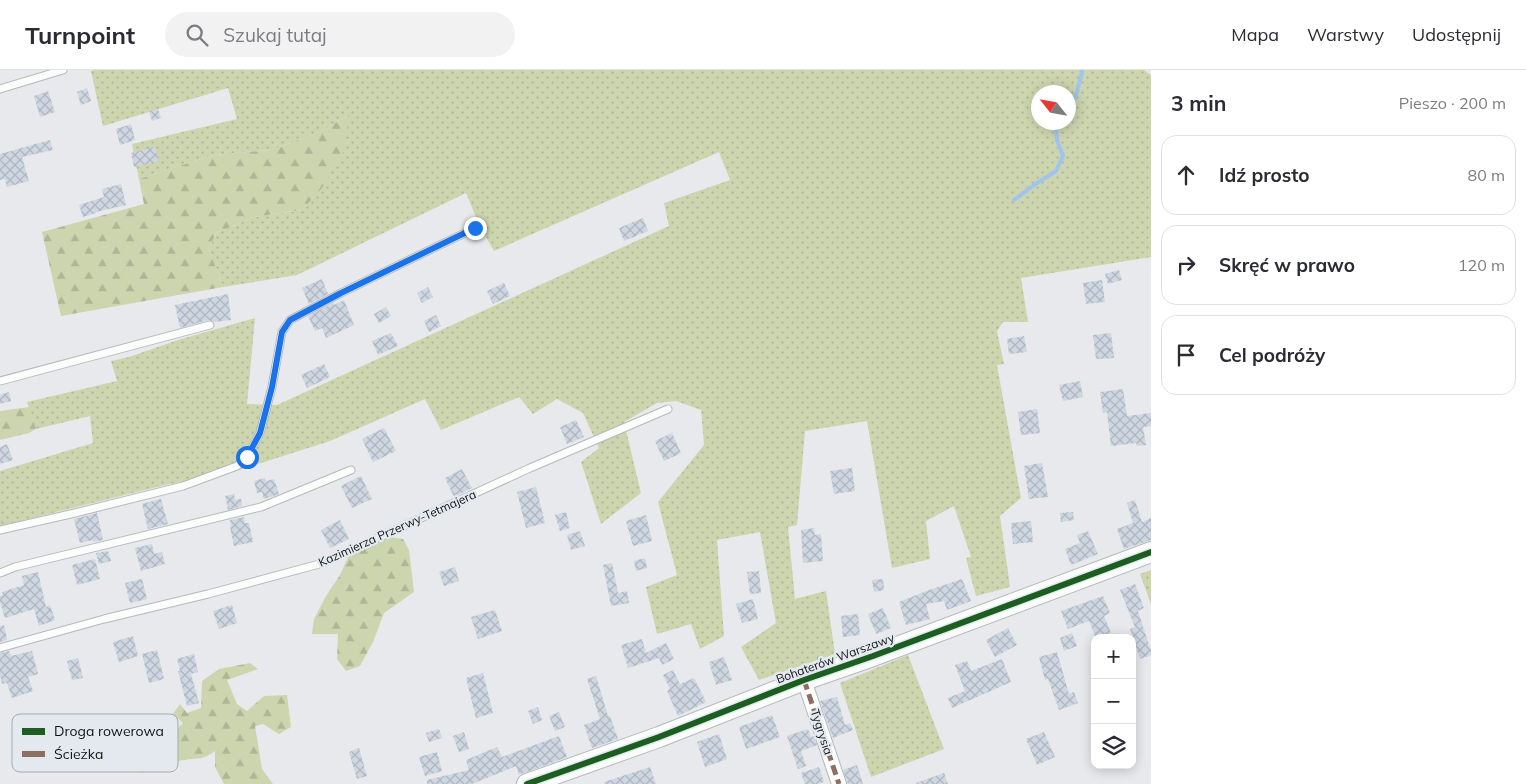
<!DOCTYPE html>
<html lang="pl">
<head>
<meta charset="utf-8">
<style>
	body { margin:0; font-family:Mulish,sans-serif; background:#f2f2f3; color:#2b2b33 }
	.controls { position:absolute; right:15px; bottom:15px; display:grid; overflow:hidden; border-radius:10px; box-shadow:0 2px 12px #0003 }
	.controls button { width:45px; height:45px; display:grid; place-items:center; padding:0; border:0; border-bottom:1px solid #e1e1e2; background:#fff; color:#2b2b33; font:25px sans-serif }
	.compass { position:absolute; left:1031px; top:15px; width:45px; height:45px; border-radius:50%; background:#fff; box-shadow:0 2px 12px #0003; rotate:301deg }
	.stop { position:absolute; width:15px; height:15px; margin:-11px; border:4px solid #1a73e8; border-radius:50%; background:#fff }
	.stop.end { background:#1a73e8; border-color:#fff; box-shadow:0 1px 5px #0008 }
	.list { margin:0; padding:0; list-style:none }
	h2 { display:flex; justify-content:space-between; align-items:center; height:65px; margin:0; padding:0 20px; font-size:21px }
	h2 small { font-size:16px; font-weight:400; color:#7c7c81 }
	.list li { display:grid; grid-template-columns:32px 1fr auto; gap:15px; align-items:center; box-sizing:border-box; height:80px; margin:0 10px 10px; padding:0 10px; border:1px solid #e1e1e2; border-radius:15px }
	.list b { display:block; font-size:19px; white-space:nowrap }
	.list em { font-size:16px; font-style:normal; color:#7c7c81 }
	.icon { flex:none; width:28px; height:28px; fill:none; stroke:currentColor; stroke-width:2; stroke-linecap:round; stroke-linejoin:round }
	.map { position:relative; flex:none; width:1151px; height:714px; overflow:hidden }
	header { display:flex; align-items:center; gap:30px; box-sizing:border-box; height:70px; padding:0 25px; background:#fff; border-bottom:1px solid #e1e1e2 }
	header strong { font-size:24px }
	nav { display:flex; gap:28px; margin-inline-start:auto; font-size:18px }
	.search { width:350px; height:45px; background:#f2f2f3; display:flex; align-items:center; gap:12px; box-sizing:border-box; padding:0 18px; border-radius:28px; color:#7c7c81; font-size:19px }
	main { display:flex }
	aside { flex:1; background:#fff }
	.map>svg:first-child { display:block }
	.grass { fill:url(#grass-dots); fill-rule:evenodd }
	.forest { fill:url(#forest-firs) }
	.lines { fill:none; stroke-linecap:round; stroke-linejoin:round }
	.stream { stroke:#9ec5f0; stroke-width:4 }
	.building { fill:url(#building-cross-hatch) }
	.lane-casing { stroke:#b6b8ba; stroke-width:9 }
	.street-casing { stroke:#b6b8ba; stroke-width:16 }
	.secondary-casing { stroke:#b6b8ba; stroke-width:22 }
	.lane { stroke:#fbfcfc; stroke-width:7 }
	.street { stroke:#fbfcfc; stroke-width:14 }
	.secondary { stroke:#fbfcfc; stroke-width:20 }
	.quiet { stroke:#8d6e63; stroke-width:5; stroke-dasharray:10 5; stroke-linecap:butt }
	.cycleway-casing { stroke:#e4e9ef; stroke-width:9 }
	.cycleway { stroke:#1b5e20; stroke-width:6 }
	.route { stroke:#1a73e8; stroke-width:6 }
	.labels { text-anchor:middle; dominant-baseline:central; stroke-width:4.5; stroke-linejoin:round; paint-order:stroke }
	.street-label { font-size:12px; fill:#111315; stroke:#e4e9ef }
	.key { fill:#e4e9ef; stroke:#a5a9ae; stroke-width:1 }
	.key-label { font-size:14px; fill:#111315 }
</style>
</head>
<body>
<header>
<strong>Turnpoint</strong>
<div class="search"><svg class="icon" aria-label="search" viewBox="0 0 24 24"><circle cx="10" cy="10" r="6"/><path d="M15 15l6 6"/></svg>Szukaj tutaj</div>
<nav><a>Mapa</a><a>Warstwy</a><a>Udostępnij</a></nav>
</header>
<main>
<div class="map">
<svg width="1151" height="714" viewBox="0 0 1151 714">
	<defs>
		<pattern id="grass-dots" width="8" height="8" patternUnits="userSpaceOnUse" patternTransform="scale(1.25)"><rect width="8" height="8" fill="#cdd5af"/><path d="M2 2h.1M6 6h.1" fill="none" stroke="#afb696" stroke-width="1.8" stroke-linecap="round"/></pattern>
		<pattern id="forest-firs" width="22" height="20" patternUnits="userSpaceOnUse" patternTransform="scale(1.25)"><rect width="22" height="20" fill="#cdd5af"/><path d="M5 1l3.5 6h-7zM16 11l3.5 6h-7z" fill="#afb696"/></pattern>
		<pattern id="building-cross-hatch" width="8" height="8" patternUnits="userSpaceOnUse" patternTransform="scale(1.25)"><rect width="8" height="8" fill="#cdd6e1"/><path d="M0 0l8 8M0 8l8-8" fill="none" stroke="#afb7c0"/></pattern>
	</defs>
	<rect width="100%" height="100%" fill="#e7e9ec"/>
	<g class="grass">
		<path d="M94,0H1144L1151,5V187L1021,208L1028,252H1003L997,261L1004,294L997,295L1021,428L1000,446L1010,517L976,526L966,488L971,487L954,436L926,451L930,489L892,498L867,351L805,361L797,455L788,457L795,529L826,521L835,584L759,610L741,577L776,553L760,462L717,470L724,566L700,579L691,554L657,564L646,517L677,505L658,432L704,375L701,340L676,331L657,333L624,352L641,423L601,454L581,392L599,378L583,343L557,329L533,344L519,327L441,360L425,329L330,371L239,400L161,416L0,456V401L93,373L90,346L36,359L27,332L117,311L111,291L129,287L178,270L255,248L247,334L277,335L669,156L664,133L730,110L719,82L494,181L480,157L466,123L297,205L223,217L209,179L216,163L254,147L302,140L349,45L316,64L271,80L214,85L139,109L132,74L237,49L228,18L103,56L91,1ZM1038,22H1068V52H1038Z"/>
		<polygon points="1151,500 1151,534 1140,504"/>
		<polygon points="908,585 944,679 871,707 840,613"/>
	</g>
	<g class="forest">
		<polygon points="349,45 344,81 322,118 302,140 254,147 216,163 209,179 223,217 61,246 42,162 144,134 139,109 214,85 271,80 316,64"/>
		<polygon points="29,337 36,359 29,363 0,370 0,341"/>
		<polygon points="390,467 403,469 409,480 414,522 384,543 373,572 360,596 346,601 337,589 338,564 312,564 314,549 326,526 340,505 349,485 362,478"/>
		<path d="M250,593L258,599L227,610L237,634L247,641L264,626L287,625L291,657L279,664L263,654L255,656L262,699L273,714H224L215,697V681C201,691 200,687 184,690C170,692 155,698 141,703C124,690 127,669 146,658C151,655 160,655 166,654L172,664L183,653L173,644L180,634L187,643L201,638L202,611L219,599Z"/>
	</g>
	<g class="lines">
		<g class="stream">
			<polyline points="1068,41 1077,22 1082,2 1081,0"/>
			<polyline points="1014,130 1034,115 1056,101 1063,86 1057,70 1056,60 1062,52"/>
		</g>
	</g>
	<g class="building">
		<polygon points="87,18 91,31 81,35 77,22"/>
		<polygon points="48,21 55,42 40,47 34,26"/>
		<polygon points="158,39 161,48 152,51 149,41"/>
		<polygon points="131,54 135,70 120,75 116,59"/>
		<polygon points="50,70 53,80 22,87 29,111 7,117 5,109 0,110 0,84"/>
		<polygon points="155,77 159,91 134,97 131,83"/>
		<polygon points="121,114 126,135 96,142 96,143 83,147 79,135 104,127 102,119"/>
		<polygon points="643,148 648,161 624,171 619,158"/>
		<polygon points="1119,200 1122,210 1108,214 1105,204"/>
		<polygon points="322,209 328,224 309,234 302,218"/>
		<polygon points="1102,210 1105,232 1086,234 1083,213"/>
		<polygon points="504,213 510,226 493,234 487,221"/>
		<polygon points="428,217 433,227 422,233 417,223"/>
		<polygon points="228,224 231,250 214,252 209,250 180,258 175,235"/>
		<polygon points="344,230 354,255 326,268 322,258 315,261 308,246 333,233 334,235"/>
		<polygon points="386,237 391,246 379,253 374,244"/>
		<polygon points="436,245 441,256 429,262 424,251"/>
		<polygon points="391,263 398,276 378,285 372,271"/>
		<polygon points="1111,263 1114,288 1096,289 1093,265"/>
		<polygon points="1024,266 1027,282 1009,284 1007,269"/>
		<polygon points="324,294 330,307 307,318 301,305"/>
		<polygon points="1080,311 1083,327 1063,331 1059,315"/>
		<polygon points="1123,319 1127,346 1151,343 1151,356 1143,357 1146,375 1137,376 1136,373 1111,376 1107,342 1103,343 1100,322"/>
		<polygon points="9,322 11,331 0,334 0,325"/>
		<polygon points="1037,339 1040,363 1021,365 1018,342"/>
		<polygon points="576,350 584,367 567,374 560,357"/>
		<polygon points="384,358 396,381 373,392 362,369"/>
		<polygon points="672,363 681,383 664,391 655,371"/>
		<polygon points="7,374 13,390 0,394 0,377"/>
		<polygon points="1042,393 1048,427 1029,429 1024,396"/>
		<polygon points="852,398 855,421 834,424 830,401"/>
		<polygon points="462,399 472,418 454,427 445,408"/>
		<polygon points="361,406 372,429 352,438 341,416"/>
		<polygon points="265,408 266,411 274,409 279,424 264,429 262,422 257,423 254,411"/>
		<polygon points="536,417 545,453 526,458 517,422"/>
		<polygon points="234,424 235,430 241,429 242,436 228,440 225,426"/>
		<polygon points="161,429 168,454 148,459 142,434"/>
		<polygon points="1135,430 1142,452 1151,448 1151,470 1124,479 1117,459 1133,453 1127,433"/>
		<polygon points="566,442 570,458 560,461 555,445"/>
		<polygon points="1073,442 1074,450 1061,452 1060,443"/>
		<polygon points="97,443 103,470 93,472 93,470 80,473 74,449"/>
		<polygon points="646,445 652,471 633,476 626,451"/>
		<polygon points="244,447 245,453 249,453 253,472 234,476 230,457 231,456 230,450"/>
		<polygon points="340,450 349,469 330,478 321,460"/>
		<polygon points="1031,451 1033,472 1013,474 1011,453"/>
		<polygon points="814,458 815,465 821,464 823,491 803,493 801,460"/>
		<polygon points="580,461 585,476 571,480 567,465"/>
		<polygon points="1088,461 1098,484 1071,495 1065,479 1080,473 1077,465"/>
		<polygon points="152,474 154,484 162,482 165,494 141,501 135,478"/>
		<polygon points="108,481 111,491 99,494 96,483"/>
		<polygon points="645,488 647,498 636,501 634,491"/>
		<polygon points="95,489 100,509 77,515 72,495"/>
		<polygon points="612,493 618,523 627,521 629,533 611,536 603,495"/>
		<polygon points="455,497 459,511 444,516 439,502"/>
		<polygon points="759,501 761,523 750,524 747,502"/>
		<polygon points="38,502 46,537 50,535 55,550 39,556 34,539 5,548 0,532 0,526 3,525 2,522 24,515 22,506"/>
		<polygon points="142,509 147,529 130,533 125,513"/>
		<polygon points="883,509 884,520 874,522 872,510"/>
		<polygon points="962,509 971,531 947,540 944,531 926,534 930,549 906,555 899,532 929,520"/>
		<polygon points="1135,514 1144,538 1138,541 1151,581 1151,585 1140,589 1130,559 1135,557 1120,520"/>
		<polygon points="1103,526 1110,543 1104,546 1111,563 1096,568 1089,551 1068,559 1061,541"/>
		<polygon points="753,529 758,549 742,553 736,534"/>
		<polygon points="232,535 237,553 219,559 213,541"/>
		<polygon points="883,538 891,558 876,564 868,544"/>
		<polygon points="495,540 502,561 478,569 471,547"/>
		<polygon points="858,544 860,565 843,567 841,546"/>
		<polygon points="4,555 7,570 0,572 0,556"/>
		<polygon points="1008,558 1017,575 995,587 986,570"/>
		<polygon points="1072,563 1077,576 1064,581 1060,568"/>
		<polygon points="133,566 138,586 119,592 113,572"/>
		<polygon points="642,569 646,583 666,573 674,589 662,595 659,588 628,598 621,575"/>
		<polygon points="157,580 164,609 149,613 142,584"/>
		<polygon points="9,581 11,586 32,581 38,604 28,607 33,621 12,628 7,613 2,614 0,605 0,583"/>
		<polygon points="1057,582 1069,624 1074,622 1078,633 1059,640 1048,609 1045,610 1039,587"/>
		<polygon points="194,584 198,602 191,604 199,633 187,636 178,601 180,601 177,589"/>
		<polygon points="724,587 732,610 716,615 709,592"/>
		<polygon points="78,588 83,608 72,610 67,591"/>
		<polygon points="1002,589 1011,612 952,638 948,628 965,621 955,595 967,591 971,601"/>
		<polygon points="673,600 680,614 694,608 706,632 678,646 667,621 670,619 663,605"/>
		<polygon points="483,603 493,643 476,648 466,608"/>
		<polygon points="596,606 608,646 610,646 618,669 592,678 584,655 600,649 587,609"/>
		<polygon points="837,627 845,655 850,653 853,660 833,668 820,631"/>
		<polygon points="538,637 542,650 533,654 528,641"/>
		<polygon points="559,642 565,657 555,661 549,646"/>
		<polygon points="772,645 780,667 746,679 739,657"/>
		<polygon points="439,659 442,668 429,672 426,663"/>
		<polygon points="808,659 811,667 814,666 817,675 801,681 806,696 798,699 787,666"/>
		<polygon points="464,662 469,679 459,682 453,666"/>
		<polygon points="1044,662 1055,687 1037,695 1026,669"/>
		<polygon points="719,664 727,689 705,697 697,672"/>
		<polygon points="559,666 567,687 519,705 516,696 472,714 427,714 427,710 469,700 466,690 497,677 502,687"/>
		<polygon points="359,678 367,706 357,709 349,682"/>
		<polygon points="437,682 442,701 425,706 419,687"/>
		<polygon points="857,695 863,714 848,714 843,700"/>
		<polygon points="650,697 656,714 605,714 604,712"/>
		<polygon points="819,697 824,712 817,714 805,714 801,703"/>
		<polygon points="944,703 948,714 917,714 916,713"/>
	</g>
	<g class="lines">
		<defs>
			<g id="lane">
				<polyline points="0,19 63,0"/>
				<polyline points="0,311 210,255"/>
				<polyline points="0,460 75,443 183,416 237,396 247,387 260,363 272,317 282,262 290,250 341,223 475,158"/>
				<polyline points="0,503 15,497 261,437 351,400"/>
				<polyline points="0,578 104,549 208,524 323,493 530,398 668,339"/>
			</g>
			<polyline id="street" points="804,610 839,714"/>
			<polyline id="secondary" points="527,714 659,667 804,610 873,586 1151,482"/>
		</defs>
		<use href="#lane" class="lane-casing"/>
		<use href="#street" class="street-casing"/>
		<use href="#secondary" class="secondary-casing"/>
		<use href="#lane" class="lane"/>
		<use href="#street" class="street"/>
		<use href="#secondary" class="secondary"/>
		<polyline class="quiet" points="804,610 839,714"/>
		<defs>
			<polyline id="cycleway" points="527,714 659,667 804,610 873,586 1151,482"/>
		</defs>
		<use href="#cycleway" class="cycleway-casing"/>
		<use href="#cycleway" class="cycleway"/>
	</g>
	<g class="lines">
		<polyline class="route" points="247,387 260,363 272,317 282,262 290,250 341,223 475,158"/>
	</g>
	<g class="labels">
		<g class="street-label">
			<text transform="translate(397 458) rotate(-24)">Kazimierza Przerwy-Tetmajera</text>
			<text transform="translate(835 588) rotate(-20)">Bohaterów Warszawy</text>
			<text transform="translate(822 662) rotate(72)">Tygrysia</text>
		</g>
	</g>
	<rect x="12" y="644" width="166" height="58" rx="8" class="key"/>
	<rect x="22" y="658" width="23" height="7" fill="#1b5e20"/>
	<rect x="22" y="681" width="23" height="6" fill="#8d6e63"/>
	<g class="key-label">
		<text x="54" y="666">Droga rowerowa</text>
		<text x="54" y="689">Ścieżka</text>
	</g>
</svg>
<div class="controls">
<button>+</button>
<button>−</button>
<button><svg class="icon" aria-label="layers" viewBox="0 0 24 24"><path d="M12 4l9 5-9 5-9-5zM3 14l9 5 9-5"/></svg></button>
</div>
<svg class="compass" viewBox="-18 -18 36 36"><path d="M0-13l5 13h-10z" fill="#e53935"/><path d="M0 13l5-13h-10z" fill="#7c7c81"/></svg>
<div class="stop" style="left:247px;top:387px"></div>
<div class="stop end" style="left:475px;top:158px"></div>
</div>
<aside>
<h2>3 min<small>Pieszo · 200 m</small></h2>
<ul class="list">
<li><svg class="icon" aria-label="ahead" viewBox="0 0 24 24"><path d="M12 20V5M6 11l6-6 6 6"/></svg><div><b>Idź prosto</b></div><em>80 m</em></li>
<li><svg class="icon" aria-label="right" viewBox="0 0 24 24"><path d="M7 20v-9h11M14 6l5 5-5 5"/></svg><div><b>Skręć w prawo</b></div><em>120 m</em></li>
<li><svg class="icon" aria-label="arrive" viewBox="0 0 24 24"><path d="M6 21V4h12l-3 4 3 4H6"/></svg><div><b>Cel podróży</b></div></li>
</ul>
</aside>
</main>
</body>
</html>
